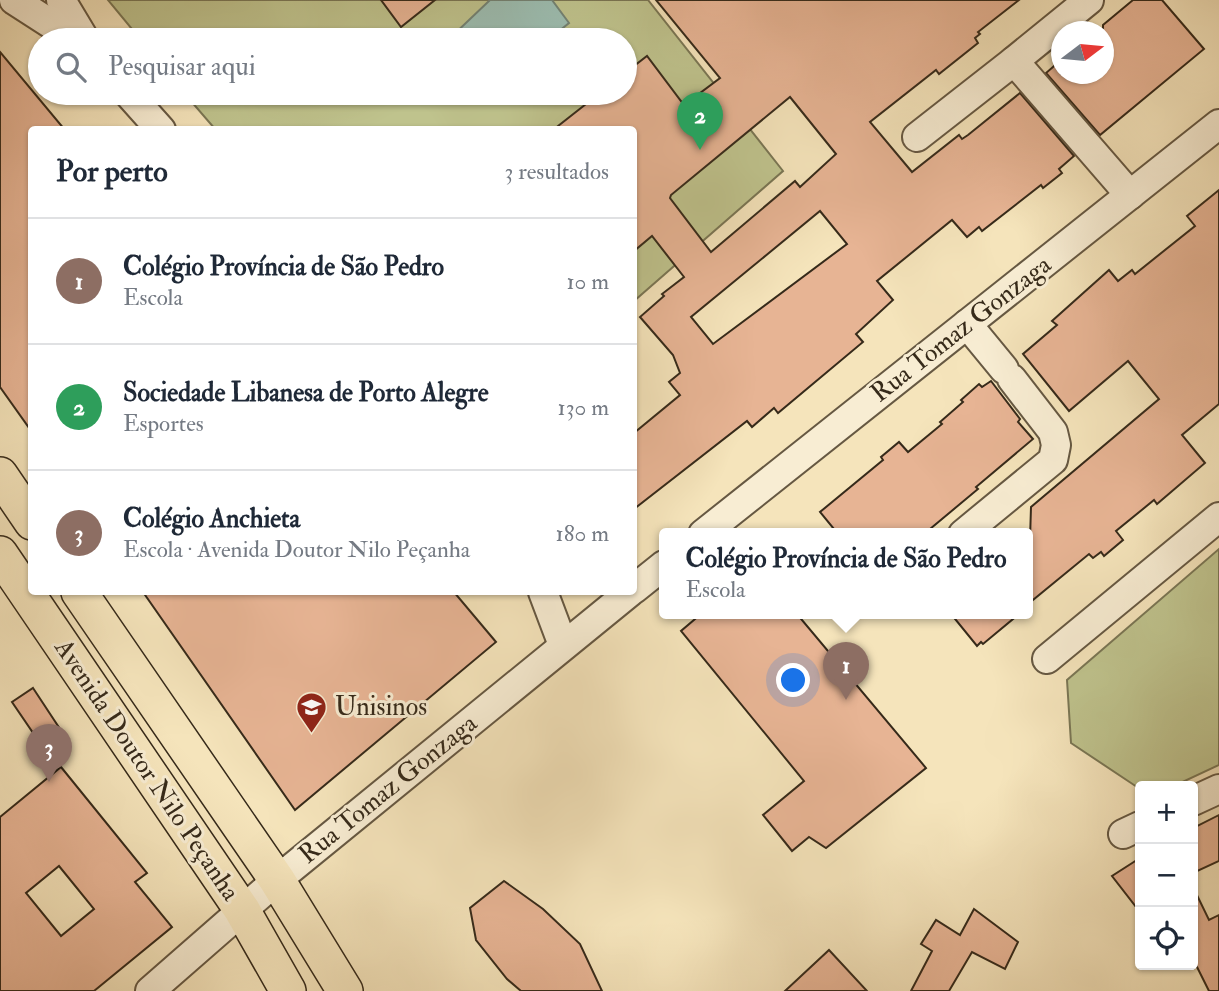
<!DOCTYPE html>
<html lang="pt">
<head>
<meta charset="utf-8">
<style>
	body { margin:0; font-family:"IM FELL Double Pica",serif; background:#f2f2f3; color:#1f2937 }
	.controls { position:absolute; right:21px; bottom:21px; display:grid; overflow:hidden; border-radius:7px; box-shadow:0 2px 5px #0004 }
	.controls button { width:63px; height:63px; display:grid; place-items:center; padding:0; border:0; border-bottom:2px solid #e0e1e3; background:#fff; color:#1f2937; font:35px sans-serif }
	.compass { position:absolute; left:1051px; top:21px; width:63px; height:63px; border-radius:50%; background:#fff; box-shadow:0 2px 5px #0004; rotate:74deg }
	.you { position:absolute; left:794px; top:681px; width:24px; height:24px; margin:-18px; border:5px solid #fff; border-radius:50%; background:#1a73e8; box-shadow:0 0 0 10px #1a73e833 }
	.badge { display:grid; place-items:center; width:46px; height:46px; border-radius:50%; background:#8f2418; color:#fff; font-size:23px; font-weight:700 }
	.pin { position:absolute; translate:-50% -58px; filter:drop-shadow(0 2px 4px #0008) }
	.pin::after { content:''; position:absolute; top:37px; width:24px; height:21px; background:inherit; clip-path:polygon(0 0,100% 0,50% 100%) }
	.popup { position:absolute; left:659px; top:528px; width:374px; height:91px; box-sizing:border-box; display:grid; place-content:center; border-radius:7px; background:#fff; filter:drop-shadow(0 2px 5px #0005); font-size:23px; white-space:nowrap; color:#747a83 }
	.popup b { font-size:26px; color:#1f2937 }
	.popup::after { content:''; position:absolute; left:50%; top:100%; margin-left:-14px; border:14px solid transparent; border-top-color:#fff }
	.list { margin:0; padding:0; list-style:none }
	h2 { display:flex; justify-content:space-between; align-items:center; height:91px; margin:0; padding:0 28px; font-size:30px }
	h2 small { font-size:23px; font-weight:400; color:#747a83 }
	.list li { display:grid; grid-template-columns:46px 1fr auto; gap:21px; align-items:center; box-sizing:border-box; height:126px; padding:0 28px; border-top:2px solid #e0e1e3 }
	.list b { display:block; font-size:26px; white-space:nowrap }
	.list p { margin:0; font-size:23px; white-space:nowrap; color:#747a83 }
	.list em { font-size:23px; font-style:normal; color:#747a83 }
	.icon { flex:none; width:38px; height:38px; fill:none; stroke:currentColor; stroke-width:2; stroke-linecap:round; stroke-linejoin:round }
	.map { position:relative; flex:none; width:1219px; height:991px; overflow:hidden }
	.search { position:absolute; background:#fff; box-shadow:0 2px 5px #0004; left:28px; top:28px; width:609px; height:77px; display:flex; align-items:center; gap:18px; box-sizing:border-box; padding:0 24px; border-radius:38px; color:#747a83; font-size:26px }
	.panel { position:absolute; background:#fff; box-shadow:0 2px 5px #0004; left:28px; top:126px; width:609px; height:469px; border-radius:7px }
	.map>svg:first-child { display:block }
	.green { fill:#bfc38d; stroke:#7a7654; stroke-width:2 }
	.water { fill:#9cbeb2; stroke:#738375; stroke-width:2 }
	.building { fill:#e7b494; stroke:#362a1a; stroke-width:2; fill-rule:evenodd }
	.lines { fill:none; stroke-linecap:round; stroke-linejoin:round }
	.minor-casing { stroke:#665842; stroke-width:32 }
	.major-casing { stroke:#362a1a; stroke-width:38 }
	.minor { stroke:#f8edd3; stroke-width:28 }
	.major { stroke:#f5e4bb; stroke-width:35 }
	.labels { text-anchor:middle; dominant-baseline:central; stroke-width:6; stroke-linejoin:round; paint-order:stroke }
	.street-label { font-size:26px; fill:#362a1a; stroke:#f8edd3 }
	.poi-label { font-size:26px; fill:#362a1a; stroke:#f8edd3; text-anchor:start }
</style>
</head>
<body>
<div class="map">
<svg width="1219" height="991" viewBox="0 0 1219 991">
	<rect width="100%" height="100%" fill="#f5e4bb"/>
	<filter id="stains"><feTurbulence type="fractalNoise" baseFrequency=".00286" numOctaves="4"/><feColorMatrix values="0 0 0 0 .2 0 0 0 0 .09 0 0 0 0 .02 0 0 0 .5 -.17"/></filter>
	<radialGradient id="worn" r=".72"><stop offset=".6" stop-color="#630" stop-opacity="0"/><stop offset="1" stop-color="#630" stop-opacity=".3"/></radialGradient>
	<g class="green">
		<polygon points="108,0 648,0 783,171 634,301 634,130 215,129 184,93 625,93 625,40 141,40"/>
		<polygon points="1219,549 1219,765 1174,786 1140,786 1140,789 1071,743 1067,680"/>
	</g>
	<polygon class="water" points="490,0 552,0 569,23 548,40 448,40"/>
	<g class="building">
		<polygon points="381,0 435,0 401,27"/>
		<path d="M656,0H1019L978,32L980,34L975,38L978,43L939,74L936,70L870,122L912,172L959,135L962,139L968,135L1020,93L1074,156L1059,169L1062,173L1043,188L1041,185L982,231L979,227L967,237L952,220L877,281L893,300L856,334L863,342L778,413L774,408L752,427L747,421L634,509V433L680,395L669,382L680,373L673,355L640,317L664,296L662,294L684,277L652,236L634,251V130H553L600,93H625V73L647,56L684,105L720,78ZM790,97L836,154L800,187L795,181L711,252L670,198L671,195ZM820,211L847,244L713,344L691,317Z"/>
		<polygon points="1133,0 1162,0 1204,49 1100,135 1046,73 1061,60 1061,74 1103,74 1103,25"/>
		<polygon points="0,52 65,130 32,130 32,432 0,387"/>
		<polygon points="1219,190 1219,404 1182,435 1205,463 1157,504 1154,500 1116,531 1123,540 1104,556 1101,552 1093,558 1089,554 1028,604 1031,507 1159,399 1128,361 1069,411 1023,354 1057,325 1052,321 1109,270 1118,281 1132,270 1135,274 1195,226 1187,216"/>
		<polygon points="991,381 1020,419 1018,422 1033,439 976,487 978,489 924,534 838,534 820,512 883,460 881,457 899,442 908,452 942,424 940,422 963,402 961,400 979,384 982,387"/>
		<polygon points="143,592 454,592 496,642 295,810"/>
		<polygon points="701,614 797,614 926,768 826,848 809,837 792,851 763,815 804,781 681,631"/>
		<polygon points="951,614 1019,614 983,644 981,642 977,646"/>
		<polygon points="33,688 62,732 42,746 12,702"/>
		<path d="M61,767L147,873L135,882L172,927L94,991H0V817ZM59,866L94,909L61,936L26,893Z"/>
		<polygon points="1219,815 1219,861 1193,873 1193,828"/>
		<polygon points="1140,858 1140,912 1112,876"/>
		<polygon points="504,881 543,909 580,944 602,991 521,991 507,979 476,940 470,908"/>
		<polygon points="1193,887 1209,920 1219,915 1219,991 1209,991 1193,959"/>
		<polygon points="974,909 1018,942 1005,969 972,952 949,991 911,991 932,951 921,944 936,920 960,935"/>
		<polygon points="829,950 867,991 785,991"/>
	</g>
	<g class="lines">
		<defs>
			<g id="minor">
				<polyline points="14,0 76,40"/>
				<polyline points="61,0 85,40"/>
				<polyline points="1014,61 1089,0"/>
				<polyline points="128,93 161,130"/>
				<polyline points="917,137 1014,61 1130,195"/>
				<polyline points="967,324 1004,369"/>
				<polyline points="703,534 1219,124"/>
				<polyline points="963,534 1053,460 1056,445 1053,432 1012,379"/>
				<polyline points="634,589 664,565"/>
				<polyline points="543,592 563,645"/>
				<polyline points="1047,659 1219,517"/>
				<polyline points="1193,801 1219,789"/>
				<polyline points="1123,834 1140,826"/>
				<polyline points="150,991 277,880 630,592"/>
			</g>
			<g id="major">
				<polyline points="0,475 32,522"/>
				<polyline points="0,554 242,910 288,991"/>
				<polyline points="79,592 277,880 345,991"/>
			</g>
		</defs>
		<use href="#minor" class="minor-casing"/>
		<use href="#major" class="major-casing"/>
		<use href="#minor" class="minor"/>
		<use href="#major" class="major"/>
	</g>
	<defs>
		<symbol id="university-pin" viewBox="-11 -11 22 30"><path d="M0 17L-7.5 6A9.5 9.5 0 1 1 7.5 6Z" fill="#8f2418" stroke="#f8edd3"/><path d="M0-5L7-2L0 1L-7-2ZM-4 1L0 2.5L4 1V4Q0 6-4 4Z" fill="#fff"/></symbol>
	</defs>
	<g fill-rule="evenodd">
		<use href="#university-pin" x="294" y="690" width="35" height="47"/>
	</g>
	<g class="labels">
		<g class="street-label">
			<text transform="translate(961 329) rotate(-38)">Rua Tomaz Gonzaga</text>
			<text transform="translate(147 770) rotate(56)">Avenida Doutor Nilo Peçanha</text>
			<text transform="translate(388 789) rotate(-39)">Rua Tomaz Gonzaga</text>
		</g>
		<g class="poi-label">
			<text x="335" y="707">Unisinos</text>
		</g>
	</g>
	<rect width="100%" height="100%" filter="url(#stains)"/>
	<rect width="100%" height="100%" fill="url(#worn)"/>
</svg>
<div class="controls">
<button>+</button>
<button>−</button>
<button><svg class="icon" aria-label="locate" viewBox="0 0 24 24"><circle cx="12" cy="12" r="6"/><path d="M12 2v4M12 18v4M2 12h4M18 12h4"/></svg></button>
</div>
<svg class="compass" viewBox="-18 -18 36 36"><path d="M0-13l5 13h-10z" fill="#e53935"/><path d="M0 13l5-13h-10z" fill="#747a83"/></svg>
<div class="you"></div>
<div class="pin badge" style="left:846px;top:700px;background:#8d6e63">1</div>
<div class="popup"><b>Colégio Província de São Pedro</b>Escola</div>
<div class="pin badge" style="left:700px;top:150px;background:#2e9e5b">2</div>
<div class="pin badge" style="left:49px;top:782px;background:#8d6e63">3</div>
<div class="search"><svg class="icon" aria-label="search" viewBox="0 0 24 24"><circle cx="10" cy="10" r="6"/><path d="M15 15l6 6"/></svg>Pesquisar aqui</div>
<section class="panel">
<h2>Por perto<small>3 resultados</small></h2>
<ul class="list">
<li><span class="badge" style="background:#8d6e63">1</span><div><b>Colégio Província de São Pedro</b><p>Escola</p></div><em>10 m</em></li>
<li><span class="badge" style="background:#2e9e5b">2</span><div><b>Sociedade Libanesa de Porto Alegre</b><p>Esportes</p></div><em>130 m</em></li>
<li><span class="badge" style="background:#8d6e63">3</span><div><b>Colégio Anchieta</b><p>Escola · Avenida Doutor Nilo Peçanha</p></div><em>180 m</em></li>
</ul>
</section>
</div>
</body>
</html>
